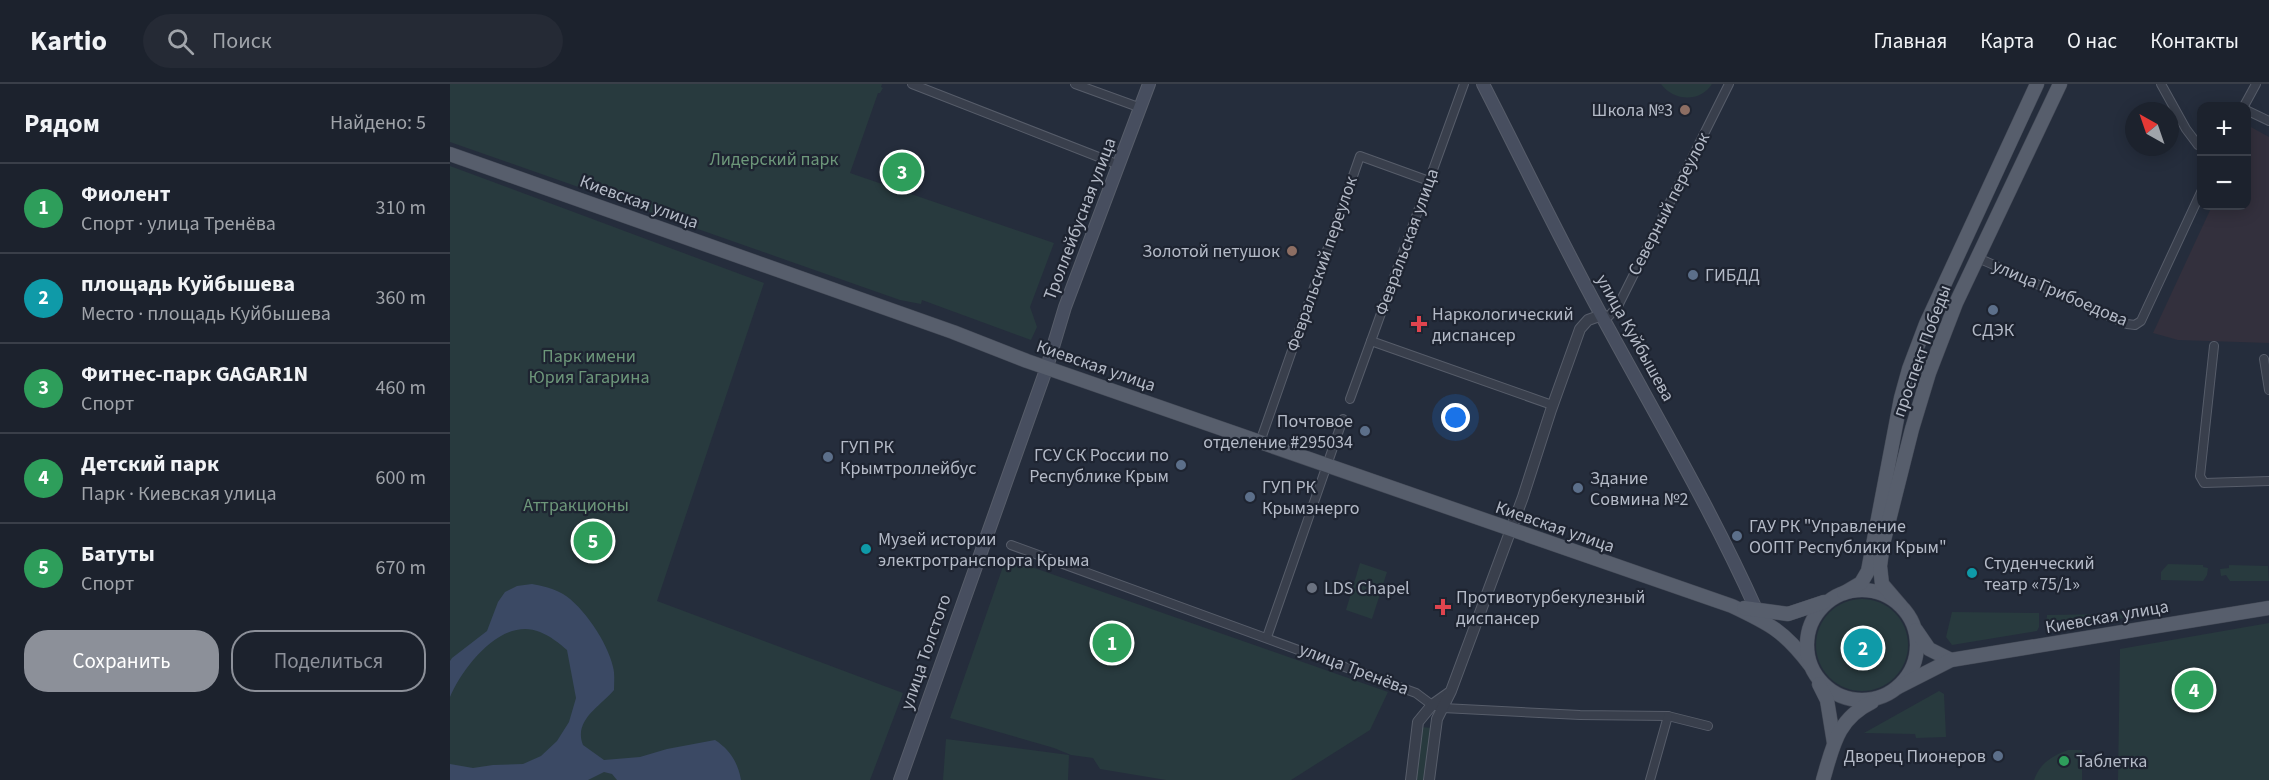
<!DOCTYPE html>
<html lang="ru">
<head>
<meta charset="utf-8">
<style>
	body { margin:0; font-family:"Source Sans 3",sans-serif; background:#252a35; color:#f1f3f6 }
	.controls { position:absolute; right:18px; top:18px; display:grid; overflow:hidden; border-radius:12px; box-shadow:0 3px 15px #0003 }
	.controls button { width:54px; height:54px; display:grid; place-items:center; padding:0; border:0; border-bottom:2px solid #3a3f49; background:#1c222d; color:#f1f3f6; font:30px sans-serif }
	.compass { position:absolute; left:1675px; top:18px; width:54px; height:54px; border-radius:50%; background:#1c222d; box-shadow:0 3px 15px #0003; rotate:320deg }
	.you { position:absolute; left:1006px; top:334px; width:21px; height:21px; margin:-15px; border:4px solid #fff; border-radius:50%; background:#1a73e8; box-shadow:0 0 0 9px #1a73e833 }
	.badge { display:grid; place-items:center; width:39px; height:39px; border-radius:50%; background:#8c9099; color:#fff; font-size:20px; font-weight:700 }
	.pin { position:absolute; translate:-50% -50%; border:3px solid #fff; box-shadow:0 2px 6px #0006 }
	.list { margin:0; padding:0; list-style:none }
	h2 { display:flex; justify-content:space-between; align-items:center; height:78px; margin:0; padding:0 24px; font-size:26px }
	h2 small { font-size:20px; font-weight:400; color:#a0a4aa }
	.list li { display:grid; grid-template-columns:39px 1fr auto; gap:18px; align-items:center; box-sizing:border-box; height:90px; padding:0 24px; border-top:2px solid #3a3f49 }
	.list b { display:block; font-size:22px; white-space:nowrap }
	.list p { margin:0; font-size:20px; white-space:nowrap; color:#a0a4aa }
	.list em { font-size:20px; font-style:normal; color:#a0a4aa }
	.actions { display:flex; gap:12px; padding:18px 24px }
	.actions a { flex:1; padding:14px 0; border:2px solid #8c9099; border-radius:24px; text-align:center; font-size:21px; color:#8c9099 }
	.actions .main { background:#8c9099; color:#fff }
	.icon { flex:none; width:33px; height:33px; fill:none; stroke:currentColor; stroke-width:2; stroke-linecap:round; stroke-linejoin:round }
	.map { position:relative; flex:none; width:1819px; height:696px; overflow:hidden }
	header { display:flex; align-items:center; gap:36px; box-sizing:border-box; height:84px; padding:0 30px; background:#1c222d; border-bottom:2px solid #3a3f49 }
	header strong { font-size:28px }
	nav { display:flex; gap:33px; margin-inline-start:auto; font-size:21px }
	.search { width:420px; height:54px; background:#252a35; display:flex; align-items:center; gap:15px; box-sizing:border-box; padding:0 21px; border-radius:33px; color:#a0a4aa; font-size:22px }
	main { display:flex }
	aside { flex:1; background:#1c222d }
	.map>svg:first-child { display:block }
	.medical { fill:#33303d }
	.green { fill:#283a3e }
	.water { fill:#3b4964 }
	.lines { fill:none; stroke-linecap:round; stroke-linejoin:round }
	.minor-casing { stroke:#575d6a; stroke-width:10 }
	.tertiary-casing { stroke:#575d6a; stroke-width:12 }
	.secondary-casing { stroke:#575d6a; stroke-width:14 }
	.primary-casing { stroke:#424855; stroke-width:15 }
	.minor { stroke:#393f4c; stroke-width:8 }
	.tertiary { stroke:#393f4c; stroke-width:10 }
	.secondary { stroke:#474e5f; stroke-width:12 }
	.primary { stroke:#575e6c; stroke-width:14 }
	.education-dot { fill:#8d6e63; stroke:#1e2431; stroke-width:2 }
	.service-dot { fill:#5c6f8a; stroke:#1e2431; stroke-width:2 }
	.health-dot { fill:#e0444e; stroke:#1e2431; stroke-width:2 }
	.culture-dot { fill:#0f9aa8; stroke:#1e2431; stroke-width:2 }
	.worship-dot { fill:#6b7280; stroke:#1e2431; stroke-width:2 }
	.leisure-dot { fill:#2e9e5b; stroke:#1e2431; stroke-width:2 }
	.labels { text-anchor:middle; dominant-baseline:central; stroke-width:4.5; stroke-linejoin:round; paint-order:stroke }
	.poi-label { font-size:18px; fill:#b4bac7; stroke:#1e2431; text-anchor:start }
	.park-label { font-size:18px; fill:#6d977a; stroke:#1e2431 }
	.street-label { font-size:18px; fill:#b4bac7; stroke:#1e2431 }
</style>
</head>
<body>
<header>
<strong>Kartio</strong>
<div class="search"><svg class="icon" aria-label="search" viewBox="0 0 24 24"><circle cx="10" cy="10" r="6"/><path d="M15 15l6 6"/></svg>Поиск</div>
<nav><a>Главная</a><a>Карта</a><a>О нас</a><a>Контакты</a></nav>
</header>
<main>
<aside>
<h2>Рядом<small>Найдено: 5</small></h2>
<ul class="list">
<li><span class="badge" style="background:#2e9e5b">1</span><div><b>Фиолент</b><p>Спорт · улица Тренёва</p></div><em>310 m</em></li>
<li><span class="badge" style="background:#0f9aa8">2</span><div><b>площадь Куйбышева</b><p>Место · площадь Куйбышева</p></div><em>360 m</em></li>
<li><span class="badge" style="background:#2e9e5b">3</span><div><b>Фитнес-парк GAGAR1N</b><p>Спорт</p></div><em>460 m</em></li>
<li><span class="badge" style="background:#2e9e5b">4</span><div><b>Детский парк</b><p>Парк · Киевская улица</p></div><em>600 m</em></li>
<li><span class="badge" style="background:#2e9e5b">5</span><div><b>Батуты</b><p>Спорт</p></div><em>670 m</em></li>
</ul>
<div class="actions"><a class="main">Сохранить</a><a>Поделиться</a></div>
</aside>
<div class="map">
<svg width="1819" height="696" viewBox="0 0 1819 696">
	<rect width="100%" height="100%" fill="#252d3c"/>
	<polygon class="medical" points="1799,42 1819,53 1819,259 1728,256 1703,249 1762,122 1796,122 1796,47"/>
	<g class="green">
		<polygon points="0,0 432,0 431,3 433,4 430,9 428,9 400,89 604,159 580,223 587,243 581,256 472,216 471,220 450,216 0,58"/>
		<path d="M1211,0H1262C1250,19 1223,17 1211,0Z"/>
		<polygon points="0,82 314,199 207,517 453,609 420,696 0,696"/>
		<polygon points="556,474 938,608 920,646 841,696 716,696 650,685 643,674 621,671 604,664 500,634"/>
		<polygon points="910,479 937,488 922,535 896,526"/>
		<polygon points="1718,480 1753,481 1753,483 1758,484 1757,491 1753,497 1711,496 1711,488"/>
		<polygon points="1779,481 1818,482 1819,497 1780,497 1776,491 1771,492 1770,485 1779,484"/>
		<circle cx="1412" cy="561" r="46"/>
		<polygon points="1502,528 1589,529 1589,543 1587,547 1502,561 1496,553"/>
		<polygon points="1661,530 1693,531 1599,546 1596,544 1597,531"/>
		<polygon points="1819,539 1819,696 1668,696 1670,565"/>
		<polygon points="1489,607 1494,610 1496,653 1466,654 1465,650 1414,649"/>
		<polygon points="971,643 982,644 975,696 965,696"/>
		<polygon points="496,655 619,671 618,696 493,696"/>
		<path d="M1618,666H1632V696H1584C1590,679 1602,672 1618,666Z"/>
	</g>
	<path class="water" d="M82,500C92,502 103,504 113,510C133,522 158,559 163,583C165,590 164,599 164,606C151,622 123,636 133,661L154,676L190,673L217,665L265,656C279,665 288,678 291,696H167L162,690L154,688L138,696H0V680L23,684L43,681L73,680L91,672L107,657L119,638L126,614L117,566C109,559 100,552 90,548C52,532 13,583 0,613V577L2,574L37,547L48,518L55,508L67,502Z"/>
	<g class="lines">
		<defs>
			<g id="minor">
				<polyline points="462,0 669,81"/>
				<polyline points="625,0 691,24"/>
				<polyline points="1711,0 1736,45 1748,61 1752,62"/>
				<polyline points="1794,22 1806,0"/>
				<polyline points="1796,26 1819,37"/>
				<polyline points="1528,174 1677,240 1685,241 1691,237 1752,106"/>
				<polyline points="1152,231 1159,232 1169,220 1279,0"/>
				<polyline points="921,257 1102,321"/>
				<polyline points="1764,262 1750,392 1754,399 1819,397"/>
				<polyline points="1814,275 1819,306"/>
				<polyline points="900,315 1014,0"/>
				<polyline points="810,358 910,72 979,97"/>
				<polyline points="561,461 966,609 982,621 993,624 1130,631 1218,632 1258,642"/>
				<polyline points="817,553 893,335"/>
				<polyline points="1200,696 1218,632"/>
			</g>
			<g id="tertiary">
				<polyline points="961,696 968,638 982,621 999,609"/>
				<polyline points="979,696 987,635 1001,607 1073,413 1101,326 1130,245 1138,236 1152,231"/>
			</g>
			<g id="secondary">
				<path d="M1033,0C1075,82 1115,166 1160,247C1210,339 1263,429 1306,525"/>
				<polyline points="450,696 597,283 615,223 699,0"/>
			</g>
			<g id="primary">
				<path d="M0,70L503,248L577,277L1282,522C1320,540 1334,547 1360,581"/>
				<circle cx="1412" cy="561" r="55"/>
				<polyline points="1394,509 1411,499 1418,487 1451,314 1459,285 1476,240 1587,0"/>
				<polyline points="1450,521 1432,500 1430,482 1433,460 1462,345 1479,289 1506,219 1610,0"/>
				<polyline points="1294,524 1338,530 1374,518"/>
				<polyline points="1466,546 1479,565 1501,576"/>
				<polyline points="1369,600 1377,616 1384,659"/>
				<polyline points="1448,603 1501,576 1819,524"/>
				<path d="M1373,696C1383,662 1387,635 1422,618"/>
			</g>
		</defs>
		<use href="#minor" class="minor-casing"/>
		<use href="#tertiary" class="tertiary-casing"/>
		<use href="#secondary" class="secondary-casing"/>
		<use href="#primary" class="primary-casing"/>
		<use href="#minor" class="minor"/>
		<use href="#tertiary" class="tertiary"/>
		<use href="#secondary" class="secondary"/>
		<use href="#primary" class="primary"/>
	</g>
	<g class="education-dot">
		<circle cx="1235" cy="26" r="6"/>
		<circle cx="842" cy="167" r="6"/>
	</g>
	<g class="service-dot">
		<circle cx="1243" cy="191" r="6"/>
		<circle cx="1543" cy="226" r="6"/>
		<circle cx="915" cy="347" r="6"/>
		<circle cx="378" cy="373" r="6"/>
		<circle cx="731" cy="381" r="6"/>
		<circle cx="1128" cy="404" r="6"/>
		<circle cx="800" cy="413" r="6"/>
		<circle cx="1287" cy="452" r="6"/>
		<circle cx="1548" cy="672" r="6"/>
	</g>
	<g class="health-dot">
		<path d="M966 231h6v6h6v6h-6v6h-6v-6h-6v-6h6z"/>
		<path d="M990 514h6v6h6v6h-6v6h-6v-6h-6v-6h6z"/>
	</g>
	<g class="culture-dot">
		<circle cx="416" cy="465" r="6"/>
		<circle cx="1522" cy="489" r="6"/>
	</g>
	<circle class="worship-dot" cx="862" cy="504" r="6"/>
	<circle class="leisure-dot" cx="1614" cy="677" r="6"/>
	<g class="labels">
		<g class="poi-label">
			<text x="1223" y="26" text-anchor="end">Школа №3</text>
			<text x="830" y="167" text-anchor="end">Золотой петушок</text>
			<text x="1255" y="191">ГИБДД</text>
			<text x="982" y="230">Наркологический<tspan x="982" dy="21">диспансер</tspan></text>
			<text x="1543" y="246" text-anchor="middle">СДЭК</text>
			<text x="903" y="337" text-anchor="end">Почтовое<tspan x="903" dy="21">отделение #295034</tspan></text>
			<text x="390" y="363">ГУП РК<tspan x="390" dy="21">Крымтроллейбус</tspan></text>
			<text x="719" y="371" text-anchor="end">ГСУ СК России по<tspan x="719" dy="21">Республике Крым</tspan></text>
			<text x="1140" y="394">Здание<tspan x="1140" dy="21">Совмина №2</tspan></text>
			<text x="812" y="403">ГУП РК<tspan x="812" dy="21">Крымэнерго</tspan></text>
			<text x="1299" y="442">ГАУ РК "Управление<tspan x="1299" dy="21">ООПТ Республики Крым"</tspan></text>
			<text x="428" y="455">Музей истории<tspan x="428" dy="21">электротранспорта Крыма</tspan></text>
			<text x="1534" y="479">Студенческий<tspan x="1534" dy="21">театр «75/1»</tspan></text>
			<text x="874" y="504">LDS Chapel</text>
			<text x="1006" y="513">Противотурбекулезный<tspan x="1006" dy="21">диспансер</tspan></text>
			<text x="1536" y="672" text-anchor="end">Дворец Пионеров</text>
			<text x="1626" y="677">Таблетка</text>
		</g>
		<g class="park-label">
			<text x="324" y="75">Лидерский парк</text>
			<text x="139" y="272">Парк имени<tspan x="139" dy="21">Юрия Гагарина</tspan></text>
			<text x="126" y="421">Аттракционы</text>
		</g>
		<g class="street-label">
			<text transform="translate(189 118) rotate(20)">Киевская улица</text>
			<text transform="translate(1219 120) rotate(-63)">Северный переулок</text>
			<text transform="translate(630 135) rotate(-69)">Троллейбусная улица</text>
			<text transform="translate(957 158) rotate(-70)">Февральская улица</text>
			<text transform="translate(872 180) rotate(-71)">Февральский переулок</text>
			<text transform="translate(1610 209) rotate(23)">улица Грибоедова</text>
			<text transform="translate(1185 254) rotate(61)">улица Куйбышева</text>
			<text transform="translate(1472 267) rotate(-70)">проспект Победы</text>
			<text transform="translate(646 282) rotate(19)">Киевская улица</text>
			<text transform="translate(1105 443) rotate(19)">Киевская улица</text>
			<text transform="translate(1657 533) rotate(-10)">Киевская улица</text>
			<text transform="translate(476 568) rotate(-71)">улица Толстого</text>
			<text transform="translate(904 585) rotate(21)">улица Тренёва</text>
		</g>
	</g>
</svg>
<div class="controls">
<button>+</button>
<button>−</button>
</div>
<svg class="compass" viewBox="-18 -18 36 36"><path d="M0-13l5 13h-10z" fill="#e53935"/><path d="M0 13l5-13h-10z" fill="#a0a4aa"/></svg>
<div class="you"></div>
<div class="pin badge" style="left:662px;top:559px;background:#2e9e5b">1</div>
<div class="pin badge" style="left:1413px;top:564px;background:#0f9aa8">2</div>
<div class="pin badge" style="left:452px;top:88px;background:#2e9e5b">3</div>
<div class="pin badge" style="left:1744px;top:606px;background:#2e9e5b">4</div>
<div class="pin badge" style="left:143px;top:457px;background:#2e9e5b">5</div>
</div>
</main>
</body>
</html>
